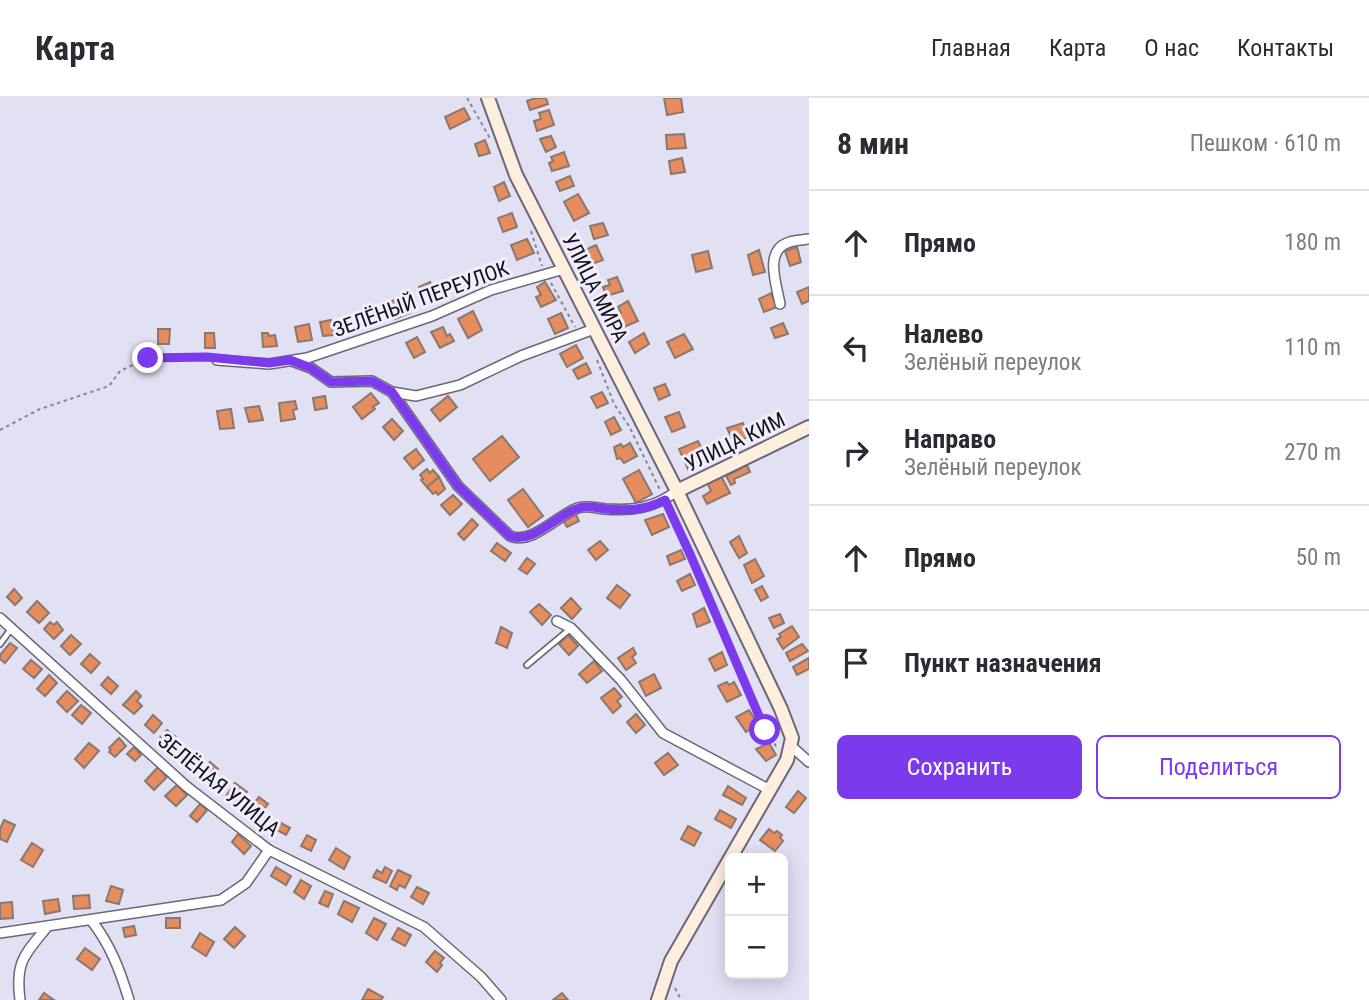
<!DOCTYPE html>
<html lang="ru">
<head>
<meta charset="utf-8">
<style>
	body { margin:0; font-family:"Roboto Condensed",sans-serif; background:#f7f7f7; color:#2b2b33 }
	.controls { position:absolute; right:21px; bottom:21px; display:grid; overflow:hidden; border-radius:10px; box-shadow:0 4px 18px #0003 }
	.controls button { width:63px; height:63px; display:grid; place-items:center; padding:0; border:0; border-bottom:2px solid #e1e1e2; background:#fff; color:#2b2b33; font:35px sans-serif }
	.stop { position:absolute; width:21px; height:21px; margin:-16px; border:5px solid #7c3aed; border-radius:50%; background:#fff }
	.stop.end { background:#7c3aed; border-color:#fff; box-shadow:0 2px 7px #0008 }
	.list { margin:0; padding:0; list-style:none }
	h2 { display:flex; justify-content:space-between; align-items:center; height:91px; margin:0; padding:0 28px; font-size:30px }
	h2 small { font-size:23px; font-weight:400; color:#7c7c81 }
	.list li { display:grid; grid-template-columns:46px 1fr auto; gap:21px; align-items:center; box-sizing:border-box; height:105px; padding:0 28px; border-top:2px solid #e1e1e2 }
	.list b { display:block; font-size:26px; white-space:nowrap }
	.list p { margin:0; font-size:23px; white-space:nowrap; color:#7c7c81 }
	.list em { font-size:23px; font-style:normal; color:#7c7c81 }
	.actions { display:flex; gap:14px; padding:21px 28px }
	.actions a { flex:1; padding:16px 0; border:2px solid #7c3aed; border-radius:10px; text-align:center; font-size:24px; color:#7c3aed }
	.actions .main { background:#7c3aed; color:#fff }
	.icon { flex:none; width:38px; height:38px; fill:none; stroke:currentColor; stroke-width:2; stroke-linecap:round; stroke-linejoin:round }
	.map { position:relative; flex:none; width:809px; height:902px; overflow:hidden }
	header { display:flex; align-items:center; gap:42px; box-sizing:border-box; height:98px; padding:0 35px; background:#fff; border-bottom:2px solid #e1e1e2 }
	header strong { font-size:33px }
	nav { display:flex; gap:38px; margin-inline-start:auto; font-size:24px }
	main { display:flex }
	aside { flex:1; background:#fff }
	.map>svg:first-child { display:block }
	.building { fill:#e58d5e; stroke:#8a786f; stroke-width:2 }
	.lines { fill:none; stroke-linecap:round; stroke-linejoin:round }
	.lane-casing { stroke:#6a6778; stroke-width:8 }
	.street-casing { stroke:#6a6778; stroke-width:12 }
	.secondary-casing { stroke:#6a6778; stroke-width:16 }
	.path { stroke:#888694; stroke-width:2; stroke-dasharray:3.5 3.5; stroke-linecap:butt }
	.lane { stroke:#fff; stroke-width:4.5 }
	.street { stroke:#fff; stroke-width:9 }
	.secondary { stroke:#fdeedd; stroke-width:12 }
	.route { stroke:#7c3aed; stroke-width:9 }
	.labels { text-anchor:middle; dominant-baseline:central; stroke-width:6; stroke-linejoin:round; paint-order:stroke }
	.street-label { font-size:21px; fill:#121117; stroke:#f0eefd }
</style>
</head>
<body>
<header>
<strong>Карта</strong>
<nav><a>Главная</a><a>Карта</a><a>О нас</a><a>Контакты</a></nav>
</header>
<main>
<div class="map">
<svg width="809" height="902" viewBox="0 0 809 902">
	<rect width="100%" height="100%" fill="#e2e0f3"/>
	<g class="building">
		<polygon points="536,0 546,0 548,6 530,12 527,3"/>
		<polygon points="664,0 681,0 683,14 667,17"/>
		<polygon points="464,10 470,21 450,31 445,19"/>
		<polygon points="549,12 554,27 537,33 534,23 541,21 539,15"/>
		<polygon points="684,36 686,50 667,51 666,37"/>
		<polygon points="551,38 556,49 546,54 540,41"/>
		<polygon points="485,42 490,55 479,58 475,46"/>
		<polygon points="564,54 569,68 552,73 549,65 553,63 551,59"/>
		<polygon points="682,60 685,74 671,76 669,63"/>
		<polygon points="570,78 574,88 560,93 556,84"/>
		<polygon points="504,84 510,98 499,103 494,89"/>
		<polygon points="578,96 589,115 574,123 564,104"/>
		<polygon points="512,115 517,129 503,134 498,120"/>
		<polygon points="603,125 608,137 594,141 590,128"/>
		<polygon points="527,141 534,155 517,162 511,147"/>
		<polygon points="596,147 603,162 592,166 585,152"/>
		<polygon points="797,149 801,164 790,168 785,153"/>
		<polygon points="759,152 765,174 753,177 748,157"/>
		<polygon points="708,153 712,170 696,174 692,157"/>
		<polygon points="459,179 465,192 456,195 451,182"/>
		<polygon points="617,179 623,193 606,198 603,189 610,187 608,182"/>
		<polygon points="430,184 438,202 426,206 419,189"/>
		<polygon points="545,184 556,202 541,209 536,199 541,197 537,189"/>
		<polygon points="809,189 809,203 802,206 797,194"/>
		<polygon points="771,195 777,209 764,214 759,201"/>
		<polygon points="408,197 412,205 408,208 410,215 395,221 389,204"/>
		<polygon points="628,203 638,223 624,229 617,217 621,215 618,209"/>
		<polygon points="375,210 379,225 367,228 364,213"/>
		<polygon points="473,213 482,232 468,240 458,221"/>
		<polygon points="561,215 568,230 555,236 548,221"/>
		<polygon points="331,222 334,237 323,238 320,224"/>
		<polygon points="783,225 788,236 775,240 771,230"/>
		<polygon points="309,226 312,242 298,244 295,229"/>
		<polygon points="443,229 447,238 450,236 454,243 440,250 431,234"/>
		<polygon points="158,231 170,231 169,246 158,246"/>
		<polygon points="205,235 214,235 215,250 205,250"/>
		<polygon points="262,235 268,235 269,238 275,237 277,248 263,249"/>
		<polygon points="644,235 649,246 635,255 629,244"/>
		<polygon points="684,236 693,251 675,260 667,244"/>
		<polygon points="417,239 425,254 414,260 406,245"/>
		<polygon points="576,247 583,260 567,269 560,256"/>
		<polygon points="586,265 591,275 578,281 573,272"/>
		<polygon points="665,286 670,297 659,302 654,290"/>
		<polygon points="602,294 608,305 597,310 591,299"/>
		<polygon points="371,295 379,305 373,309 375,311 362,321 353,309"/>
		<polygon points="325,298 327,310 315,312 313,300"/>
		<polygon points="448,298 457,309 440,323 431,312"/>
		<polygon points="295,303 297,311 293,312 295,321 281,323 279,305"/>
		<polygon points="259,308 263,322 249,324 245,310"/>
		<polygon points="231,311 234,330 220,331 217,313"/>
		<polygon points="679,314 685,329 672,334 665,319"/>
		<polygon points="614,319 621,332 611,337 605,324"/>
		<polygon points="392,321 403,333 394,342 383,329"/>
		<polygon points="743,325 748,339 734,345 727,330"/>
		<polygon points="502,338 519,359 490,383 473,361"/>
		<polygon points="698,343 707,361 688,371 679,351"/>
		<polygon points="630,345 637,358 624,365 620,360 617,361 614,349 621,346 623,349"/>
		<polygon points="416,351 424,362 413,371 404,360"/>
		<polygon points="747,367 750,374 734,381 735,385 731,387 726,378"/>
		<polygon points="427,371 430,375 433,372 439,379 427,389 421,382 423,381 420,377"/>
		<polygon points="639,372 652,396 636,405 623,381"/>
		<polygon points="721,378 730,395 707,406 703,398 711,393 707,384"/>
		<polygon points="439,379 445,391 438,397 436,394 433,396 427,389"/>
		<polygon points="523,391 543,418 528,429 508,402"/>
		<polygon points="453,397 462,406 450,417 441,407"/>
		<polygon points="575,415 579,423 567,429 562,421"/>
		<polygon points="663,416 669,429 652,437 645,422"/>
		<polygon points="472,421 478,427 464,442 458,436"/>
		<polygon points="739,438 747,455 739,460 730,444"/>
		<polygon points="600,443 608,452 596,462 588,452"/>
		<polygon points="497,445 511,455 505,463 491,453"/>
		<polygon points="681,452 685,461 670,467 667,458"/>
		<polygon points="527,460 535,466 527,476 519,471"/>
		<polygon points="755,461 764,478 752,485 744,467"/>
		<polygon points="690,476 695,487 682,493 677,483"/>
		<polygon points="617,487 630,497 620,510 607,500"/>
		<polygon points="762,488 768,499 761,503 755,492"/>
		<polygon points="14,491 22,500 15,507 7,499"/>
		<polygon points="571,500 581,511 572,521 561,510"/>
		<polygon points="37,503 49,515 39,525 27,514"/>
		<polygon points="539,506 551,517 542,527 530,514"/>
		<polygon points="704,510 710,524 697,529 693,516"/>
		<polygon points="780,516 784,525 774,530 769,520"/>
		<polygon points="50,524 54,527 57,524 63,532 54,541 44,531"/>
		<polygon points="792,528 799,539 783,551 777,541 781,539 779,536"/>
		<polygon points="501,529 512,535 507,550 496,545"/>
		<polygon points="71,537 81,546 70,557 61,548"/>
		<polygon points="568,537 578,548 569,557 559,546"/>
		<polygon points="10,545 17,550 5,565 0,561 0,557"/>
		<polygon points="802,546 808,553 790,563 786,555"/>
		<polygon points="633,550 636,556 632,559 636,565 626,572 618,560"/>
		<polygon points="722,554 727,567 715,573 709,561"/>
		<polygon points="90,556 100,565 91,575 81,566"/>
		<polygon points="809,560 809,571 797,577 793,569"/>
		<polygon points="31,562 42,571 34,580 23,571"/>
		<polygon points="594,563 602,573 587,585 579,576"/>
		<polygon points="654,576 661,590 646,598 639,584"/>
		<polygon points="49,577 57,585 45,598 37,591"/>
		<polygon points="108,579 118,588 111,596 101,587"/>
		<polygon points="727,584 729,587 734,584 741,597 727,604 718,588"/>
		<polygon points="614,590 622,599 617,603 621,608 613,615 601,600"/>
		<polygon points="67,593 78,603 67,614 57,604"/>
		<polygon points="136,593 141,598 137,603 142,608 134,616 123,607"/>
		<polygon points="81,607 91,615 82,626 72,617"/>
		<polygon points="749,612 758,626 746,634 736,619"/>
		<polygon points="636,616 645,627 636,635 627,624"/>
		<polygon points="153,617 162,625 154,635 145,627"/>
		<polygon points="167,632 176,639 169,649 159,641"/>
		<polygon points="119,640 126,648 115,659 109,654 111,652 109,650"/>
		<polygon points="89,645 99,653 84,670 75,661"/>
		<polygon points="769,645 776,657 766,663 756,651"/>
		<polygon points="134,649 141,657 135,663 127,656"/>
		<polygon points="194,654 203,663 196,671 186,662"/>
		<polygon points="668,655 678,667 664,677 655,665"/>
		<polygon points="210,664 218,671 209,683 200,675"/>
		<polygon points="158,669 167,679 154,692 145,683"/>
		<polygon points="235,685 247,694 237,706 226,698"/>
		<polygon points="177,687 187,697 176,708 165,698"/>
		<polygon points="728,688 746,700 742,707 723,697"/>
		<polygon points="798,693 806,700 794,715 786,709"/>
		<polygon points="259,699 268,706 256,721 247,714"/>
		<polygon points="200,706 207,712 197,724 190,718"/>
		<polygon points="720,712 736,721 731,730 715,721"/>
		<polygon points="4,722 15,727 7,744 0,741 0,731"/>
		<polygon points="279,724 290,730 286,737 275,731"/>
		<polygon points="688,728 701,735 694,748 681,741"/>
		<polygon points="769,731 774,735 777,733 782,737 780,739 783,743 775,753 760,742"/>
		<polygon points="238,736 251,748 244,756 232,744"/>
		<polygon points="307,737 316,742 311,753 301,748"/>
		<polygon points="32,745 43,752 33,769 21,762"/>
		<polygon points="336,750 350,759 344,771 329,762"/>
		<polygon points="276,769 291,778 286,787 271,778"/>
		<polygon points="385,769 392,773 386,785 373,779 377,772 382,775"/>
		<polygon points="398,772 411,778 405,790 399,787 397,792 390,788"/>
		<polygon points="301,782 311,788 304,801 294,794"/>
		<polygon points="111,788 123,792 119,806 106,803"/>
		<polygon points="417,789 429,795 423,806 411,799"/>
		<polygon points="325,793 333,796 328,809 319,805"/>
		<polygon points="89,797 90,810 74,811 73,798"/>
		<polygon points="58,801 60,813 45,816 43,803"/>
		<polygon points="344,803 359,810 352,824 338,816"/>
		<polygon points="12,804 13,820 0,821 0,805"/>
		<rect x="166" y="820" width="14" height="10"/>
		<polygon points="374,820 386,826 377,842 366,835"/>
		<polygon points="134,828 136,837 125,839 123,830"/>
		<polygon points="235,829 245,838 234,850 224,841"/>
		<polygon points="398,830 411,837 405,848 392,841"/>
		<polygon points="200,835 214,844 206,858 192,849"/>
		<polygon points="85,850 100,861 92,872 77,861"/>
		<polygon points="435,853 444,860 440,865 442,867 437,874 426,864"/>
		<polygon points="368,891 383,899 381,902 362,902"/>
		<polygon points="44,895 54,902 39,902"/>
		<polygon points="562,895 568,902 553,902"/>
	</g>
	<g class="lines">
		<defs>
			<g id="lane">
				<polyline points="0,546 11,531"/>
				<polyline points="527,567 570,531"/>
			</g>
			<g id="street">
				<path d="M780,206C777,188 764,154 787,145C793,142 802,142 809,141"/>
				<polyline points="217,262 269,266 307,260 432,218 491,192 564,171"/>
				<polyline points="292,263 311,270 331,284 372,283 392,294 416,298 460,287 521,258 594,231"/>
				<path d="M392,294L458,388L510,438C533,447 557,417 578,410C586,407 596,410 605,411C633,413 654,410 677,393"/>
				<polyline points="0,520 186,688 269,752 424,829 481,879 501,902"/>
				<polyline points="557,523 571,530 621,582 663,635 770,692"/>
				<polyline points="790,647 809,664"/>
				<path d="M91,822C110,846 120,872 129,902"/>
				<polyline points="0,835 221,802 246,785 269,752"/>
				<path d="M20,902C15,863 25,856 48,828"/>
			</g>
			<g id="secondary">
				<polyline points="488,0 516,77 677,393 781,611 792,640 787,662 671,863 658,902"/>
				<polyline points="677,393 809,329"/>
			</g>
		</defs>
		<use href="#lane" class="lane-casing"/>
		<use href="#street" class="street-casing"/>
		<use href="#secondary" class="secondary-casing"/>
		<g class="path">
			<polyline points="467,0 491,42"/>
			<polyline points="531,133 542,168"/>
			<polyline points="551,185 575,229"/>
			<polyline points="597,262 614,306 629,328 660,392"/>
			<polyline points="0,332 40,311 109,288 120,273 148,260 207,259"/>
			<polyline points="669,409 743,583 766,632 777,650"/>
			<polyline points="675,890 681,902"/>
		</g>
		<use href="#lane" class="lane"/>
		<use href="#street" class="street"/>
		<use href="#secondary" class="secondary"/>
	</g>
	<g class="lines">
		<path class="route" d="M148,260L207,259L269,265L290,262L311,270L331,284L372,283L392,294L458,388L510,438C533,447 557,416 579,410C587,407 597,410 606,411C628,413 645,412 665,402L690,456L765,632"/>
	</g>
	<g class="labels">
		<g class="street-label">
			<text transform="translate(595 190) rotate(63)">УЛИЦА МИРА</text>
			<text transform="translate(421 201) rotate(-20)">ЗЕЛЁНЫЙ ПЕРЕУЛОК</text>
			<text transform="translate(735 344) rotate(-26)">УЛИЦА КИМ</text>
			<text transform="translate(219 687) rotate(39)">ЗЕЛЁНАЯ УЛИЦА</text>
		</g>
	</g>
</svg>
<div class="controls">
<button>+</button>
<button>−</button>
</div>
<div class="stop" style="left:765px;top:632px"></div>
<div class="stop end" style="left:148px;top:260px"></div>
</div>
<aside>
<h2>8 мин<small>Пешком · 610 m</small></h2>
<ul class="list">
<li><svg class="icon" aria-label="ahead" viewBox="0 0 24 24"><path d="M12 20V5M6 11l6-6 6 6"/></svg><div><b>Прямо</b></div><em>180 m</em></li>
<li><svg class="icon" aria-label="left" viewBox="0 0 24 24"><path d="M17 20v-9H6M10 6l-5 5 5 5"/></svg><div><b>Налево</b><p>Зелёный переулок</p></div><em>110 m</em></li>
<li><svg class="icon" aria-label="right" viewBox="0 0 24 24"><path d="M7 20v-9h11M14 6l5 5-5 5"/></svg><div><b>Направо</b><p>Зелёный переулок</p></div><em>270 m</em></li>
<li><svg class="icon" aria-label="ahead" viewBox="0 0 24 24"><path d="M12 20V5M6 11l6-6 6 6"/></svg><div><b>Прямо</b></div><em>50 m</em></li>
<li><svg class="icon" aria-label="arrive" viewBox="0 0 24 24"><path d="M6 21V4h12l-3 4 3 4H6"/></svg><div><b>Пункт назначения</b></div></li>
</ul>
<div class="actions"><a class="main">Сохранить</a><a>Поделиться</a></div>
</aside>
</main>
</body>
</html>
